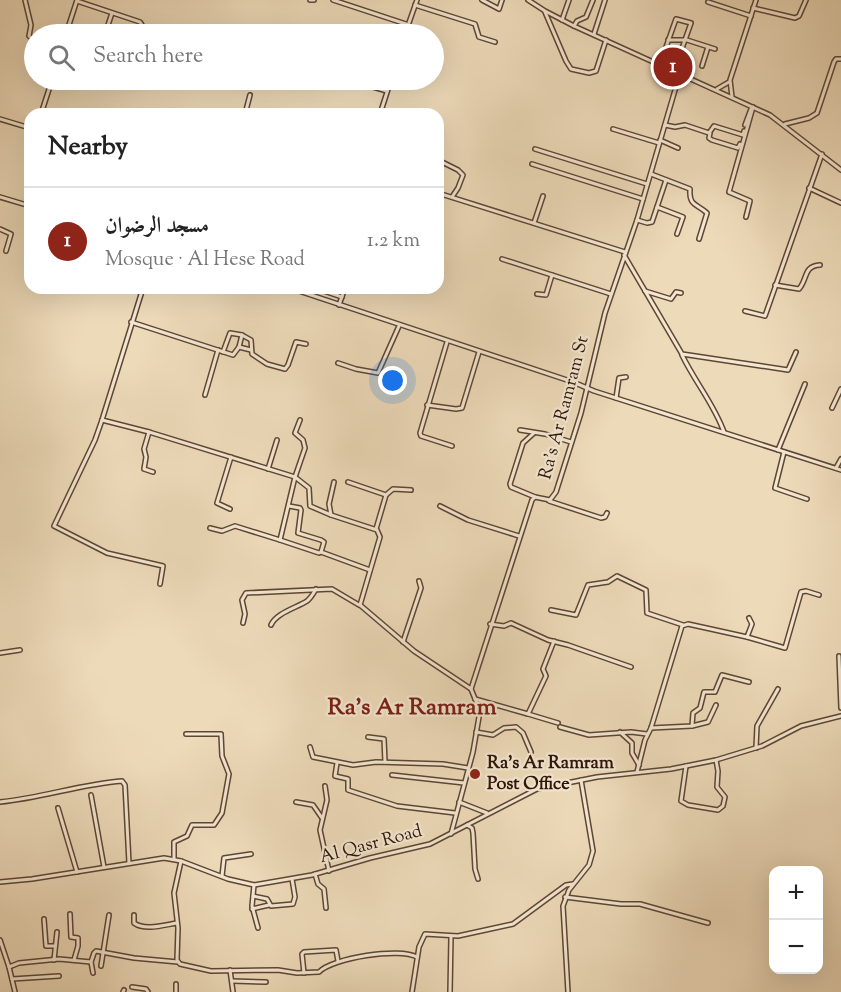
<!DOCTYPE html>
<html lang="en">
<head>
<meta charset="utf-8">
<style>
	body { margin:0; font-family:"Sorts Mill Goudy",Amiri,serif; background:#f2f2f2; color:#222 }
	.controls { position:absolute; right:18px; bottom:18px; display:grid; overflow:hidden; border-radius:12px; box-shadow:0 6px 24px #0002 }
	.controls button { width:54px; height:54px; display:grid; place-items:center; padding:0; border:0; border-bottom:2px solid #e0e0e0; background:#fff; color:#222; font:30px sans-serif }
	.you { position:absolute; left:393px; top:381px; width:21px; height:21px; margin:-15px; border:4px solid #fff; border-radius:50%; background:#1a73e8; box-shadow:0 0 0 9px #1a73e833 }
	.badge { display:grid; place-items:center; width:39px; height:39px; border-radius:50%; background:#8f2418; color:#fff; font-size:20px; font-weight:700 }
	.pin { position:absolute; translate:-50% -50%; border:3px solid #fff; box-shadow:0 2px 6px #0006 }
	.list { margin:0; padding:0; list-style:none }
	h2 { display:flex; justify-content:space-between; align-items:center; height:78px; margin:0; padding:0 24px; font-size:26px }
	h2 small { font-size:20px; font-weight:400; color:#767676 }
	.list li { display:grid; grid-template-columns:39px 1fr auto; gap:18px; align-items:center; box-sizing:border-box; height:108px; padding:0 24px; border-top:2px solid #e0e0e0 }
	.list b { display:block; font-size:22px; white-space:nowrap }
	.list p { margin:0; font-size:20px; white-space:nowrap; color:#767676 }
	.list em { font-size:20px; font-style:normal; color:#767676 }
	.icon { flex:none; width:33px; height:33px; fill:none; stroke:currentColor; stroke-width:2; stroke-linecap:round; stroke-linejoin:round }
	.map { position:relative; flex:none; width:841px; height:992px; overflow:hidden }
	.search { position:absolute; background:#fff; box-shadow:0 6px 24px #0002; left:24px; top:24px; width:420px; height:66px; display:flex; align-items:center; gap:15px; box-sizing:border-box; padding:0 21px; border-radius:33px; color:#767676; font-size:22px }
	.panel { position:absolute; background:#fff; box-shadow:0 6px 24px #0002; left:24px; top:108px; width:420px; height:186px; border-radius:18px }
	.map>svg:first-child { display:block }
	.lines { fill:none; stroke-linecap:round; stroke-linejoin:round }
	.minor-casing { stroke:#5e4634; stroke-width:6 }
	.minor { stroke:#f3e7d2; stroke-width:3 }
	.poi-dot { fill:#8f2418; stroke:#f3e7d2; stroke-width:2 }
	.labels { text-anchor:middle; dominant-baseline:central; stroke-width:4.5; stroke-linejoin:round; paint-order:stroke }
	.street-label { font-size:18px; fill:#2e1408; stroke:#f3e7d2 }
	.poi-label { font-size:18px; font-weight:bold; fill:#2e1408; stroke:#f3e7d2; text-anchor:start }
	.district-label { font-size:24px; font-weight:bold; fill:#7a1f14; stroke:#f3e7d2 }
</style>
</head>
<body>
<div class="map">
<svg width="841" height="992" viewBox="0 0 841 992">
	<rect width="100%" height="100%" fill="#eddab9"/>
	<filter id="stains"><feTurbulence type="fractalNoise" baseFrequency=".00333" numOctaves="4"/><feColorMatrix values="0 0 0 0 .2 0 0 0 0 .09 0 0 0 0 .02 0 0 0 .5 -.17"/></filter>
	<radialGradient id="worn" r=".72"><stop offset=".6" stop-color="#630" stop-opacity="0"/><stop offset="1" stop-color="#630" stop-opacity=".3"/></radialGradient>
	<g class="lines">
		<defs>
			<g id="minor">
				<polyline points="25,0 31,25 29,36 34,40"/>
				<polyline points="310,0 314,0"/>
				<polyline points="333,0 409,25"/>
				<polyline points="482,0 499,9 502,0"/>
				<polyline points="528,0 545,11 574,26 770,115 841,170"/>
				<polyline points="77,1 140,22 142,25 139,34"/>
				<polyline points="708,2 751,16"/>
				<polyline points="415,5 475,24 479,37 495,42"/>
				<polyline points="753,8 795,18 799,16 806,0"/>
				<polyline points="545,12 566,61 571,69 589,73 596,71 606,40"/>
				<polyline points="562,20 569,0"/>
				<polyline points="574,26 577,21 586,17 593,0"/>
				<polyline points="66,34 77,0"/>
				<polyline points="105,34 112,13"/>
				<polyline points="405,34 417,0"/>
				<polyline points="594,34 605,0"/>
				<polyline points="668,40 687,40 715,49"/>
				<polyline points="660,64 676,19 691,23 680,54"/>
				<polyline points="702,66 708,47"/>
				<polyline points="349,80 387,91"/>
				<polyline points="717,89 729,82"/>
				<polyline points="732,97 730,80 756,0"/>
				<polyline points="41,114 52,80"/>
				<polyline points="245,114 250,95"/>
				<polyline points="380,114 391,80"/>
				<polyline points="0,119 30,128"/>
				<polyline points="785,124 809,118 817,113 834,62 836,59 841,59"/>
				<polyline points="665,125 675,127 685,125 709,133 714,126 743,135 744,131"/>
				<polyline points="745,125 751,109"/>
				<polyline points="613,129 659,143"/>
				<polyline points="710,133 709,138 712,140 738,148 740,144"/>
				<polyline points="660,140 678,148"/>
				<polyline points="438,148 438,153"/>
				<polyline points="535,149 647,184"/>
				<polyline points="438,160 458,170 463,175 458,188 452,197"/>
				<polyline points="532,164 643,199"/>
				<path d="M651,174L690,189C689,206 696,203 707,213L699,239"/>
				<polyline points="809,188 841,203"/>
				<polyline points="438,193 625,252"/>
				<polyline points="0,197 30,206"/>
				<polyline points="657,207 683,217 677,234"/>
				<polyline points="746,217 750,201 729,192 753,107"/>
				<polyline points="637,220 647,223 652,222 666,180"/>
				<polyline points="534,223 543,196"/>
				<polyline points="0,229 11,234 6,251"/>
				<polyline points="624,255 682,354 788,370 796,352"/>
				<polyline points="502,259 611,294"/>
				<path d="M775,285L799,289C808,279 803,266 820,265"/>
				<polyline points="143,288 102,420 149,432 295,477 309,488 310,506 331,515 377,530 380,537 360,605 414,651 471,689"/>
				<polyline points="290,288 573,382 594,391 841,470"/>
				<polyline points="321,290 342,297"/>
				<polyline points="645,291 671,299 676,292 681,293"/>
				<polyline points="537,294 546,295 552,275"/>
				<polyline points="339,305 345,288"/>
				<polyline points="745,311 765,316 822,154"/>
				<polyline points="131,322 233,355 239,347 242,335 251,340 252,354 267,364 285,369 288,365 296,342 306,344"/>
				<polyline points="447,342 420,433 421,436 452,446"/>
				<polyline points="239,347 251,350"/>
				<polyline points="223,352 230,333 242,335"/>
				<path d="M682,355C695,382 714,404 724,432"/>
				<polyline points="338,363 356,369 378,373 399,326"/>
				<polyline points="205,395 218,350"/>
				<polyline points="616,398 619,378 626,377"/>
				<polyline points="427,405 456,409 462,408 479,352"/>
				<polyline points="832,408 841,389"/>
				<polyline points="102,420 95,440 54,526 107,553 163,566 160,584"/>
				<polyline points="520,430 545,434 571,442"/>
				<polyline points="149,432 144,449 146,457 144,469 153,472"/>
				<polyline points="534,433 523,443 510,484 511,487 535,497"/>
				<polyline points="778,450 805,384"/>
				<polyline points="784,452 775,488 807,499"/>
				<polyline points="836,468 841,459"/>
				<polyline points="268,469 277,440"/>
				<polyline points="348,482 386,495"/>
				<polyline points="549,501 601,518 605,517 607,513"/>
				<polyline points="440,506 468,520 519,536"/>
				<polyline points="230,509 217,503 231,457"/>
				<polyline points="331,515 329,504 334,482"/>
				<polyline points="210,528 222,531 235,526 280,540 295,477 305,448 303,440 295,433 300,420"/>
				<polyline points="376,529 386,495 393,489 411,490"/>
				<polyline points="280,540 319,553 321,552 324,542 321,540 298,533 301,510 300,508 289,506"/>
				<polyline points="321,552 370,570"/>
				<polyline points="551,610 576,615 588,585 608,582 617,576 646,590 647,613 683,625"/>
				<polyline points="243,623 245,614 242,600 246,593 332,589 359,605"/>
				<polyline points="490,624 504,626 511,623 548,640 568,645 631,667"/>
				<path d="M271,625C276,613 296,608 307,601C311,598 313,594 316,589"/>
				<polyline points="747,637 785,648 801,592 806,591 819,595"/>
				<polyline points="403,642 421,588 419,581"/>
				<polyline points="0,653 20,650"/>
				<polyline points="839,656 841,708"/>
				<polyline points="475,699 528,714 546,676 543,669 554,641"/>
				<polyline points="528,714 558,723"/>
				<polyline points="692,726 708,722 716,705"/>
				<polyline points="560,727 589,735 631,732 647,734"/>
				<polyline points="651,728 692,726 693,713 700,708 704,692 715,692 722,675 749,682"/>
				<polyline points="476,732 493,735 504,728 516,727 523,733 531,752"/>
				<polyline points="620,732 632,743 632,753 639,765"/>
				<polyline points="368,737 384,739 385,762"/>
				<polyline points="310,747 313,757 353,765 376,762 443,764 468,768"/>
				<polyline points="756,748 757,726 778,689"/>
				<polyline points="337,763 335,776 348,779 348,790 397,806 455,813"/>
				<polyline points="686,766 681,801 688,805 718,810 723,806 725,797 717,787 718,771 716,760"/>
				<polyline points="637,772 645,740 651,728 682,626 688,624 747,637 752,624 749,618"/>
				<polyline points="392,775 464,783"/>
				<polyline points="325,786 327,800 320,830 329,871"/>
				<polyline points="91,795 104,867"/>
				<path d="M0,802C42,798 81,784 122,781L125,785L129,863"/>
				<polyline points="296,802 313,805 322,818"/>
				<polyline points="459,802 487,813"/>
				<polyline points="58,808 77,872"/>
				<polyline points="467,825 472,828 473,833 475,869 478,879"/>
				<polyline points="451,834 473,752 479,717 478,706 471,689 532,500 535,497 550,500 556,492 581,413 605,313 637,220 680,73"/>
				<polyline points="174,859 174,842 187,836 192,825 214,825 222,813 229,774 222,756 221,734 186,734"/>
				<path d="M181,861L174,893L178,928L177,960L180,964L211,971L278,970L297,973L319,972C332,958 400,947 417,957"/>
				<polyline points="315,874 318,884 324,889 326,908"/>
				<polyline points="222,876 224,858 251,854"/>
				<polyline points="0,882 32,879 164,858 181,861 228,879 254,885 312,875 370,858 430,844 537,789 597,777 671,769 716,760 762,746 801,726 841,716"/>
				<polyline points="254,885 252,906 258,928"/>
				<polyline points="253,896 267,899 271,906 293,904 295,897 292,879"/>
				<polyline points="565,897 621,904 640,904 708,923"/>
				<polyline points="252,909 269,905"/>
				<polyline points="70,914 71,937 78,938 78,946 74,960"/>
				<path d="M134,915V923C145,931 164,925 177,923"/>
				<polyline points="44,919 46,946 55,946"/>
				<polyline points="0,940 9,967 15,992"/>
				<polyline points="54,960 57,932"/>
				<polyline points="101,966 109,915"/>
				<polyline points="9,967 19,963 59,959 91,962"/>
				<polyline points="230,970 233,992"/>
				<polyline points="93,973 91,962 94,953 96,951 134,958 178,962"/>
				<polyline points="304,973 302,954 304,952 336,950 338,961"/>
				<polyline points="12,979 59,976"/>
				<polyline points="232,981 266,982"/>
				<polyline points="176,984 176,992"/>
				<polyline points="132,987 146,989 148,992"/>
				<polyline points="123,992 124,990"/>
				<polyline points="412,992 419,947 425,934 458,936 513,924 566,885 573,884"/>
				<polyline points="450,992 451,937"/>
				<polyline points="568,992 563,906 569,890 589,865 593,851 581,780"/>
			</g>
		</defs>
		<use href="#minor" class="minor-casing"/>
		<use href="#minor" class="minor"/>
	</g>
	<circle class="poi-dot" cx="475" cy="774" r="6"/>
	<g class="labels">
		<g class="street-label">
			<text transform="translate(565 408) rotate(-75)">Ra’s Ar Ramram St</text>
			<text transform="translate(371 845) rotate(-15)">Al Qasr Road</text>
		</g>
		<g class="poi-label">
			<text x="487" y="764">Ra’s Ar Ramram<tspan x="487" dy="21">Post Office</tspan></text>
		</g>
		<g class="district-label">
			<text x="412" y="708">Ra’s Ar Ramram</text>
		</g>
	</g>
	<rect width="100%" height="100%" filter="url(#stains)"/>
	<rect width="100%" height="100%" fill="url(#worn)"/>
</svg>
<div class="controls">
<button>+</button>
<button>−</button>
</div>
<div class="you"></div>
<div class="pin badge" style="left:673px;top:67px">1</div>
<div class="search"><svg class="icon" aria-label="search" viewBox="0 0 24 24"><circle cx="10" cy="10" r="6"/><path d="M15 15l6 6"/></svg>Search here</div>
<section class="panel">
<h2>Nearby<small></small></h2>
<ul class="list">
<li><span class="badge">1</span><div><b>مسجد الرضوان</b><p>Mosque · Al Hese Road</p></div><em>1.2 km</em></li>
</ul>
</section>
</div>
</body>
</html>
